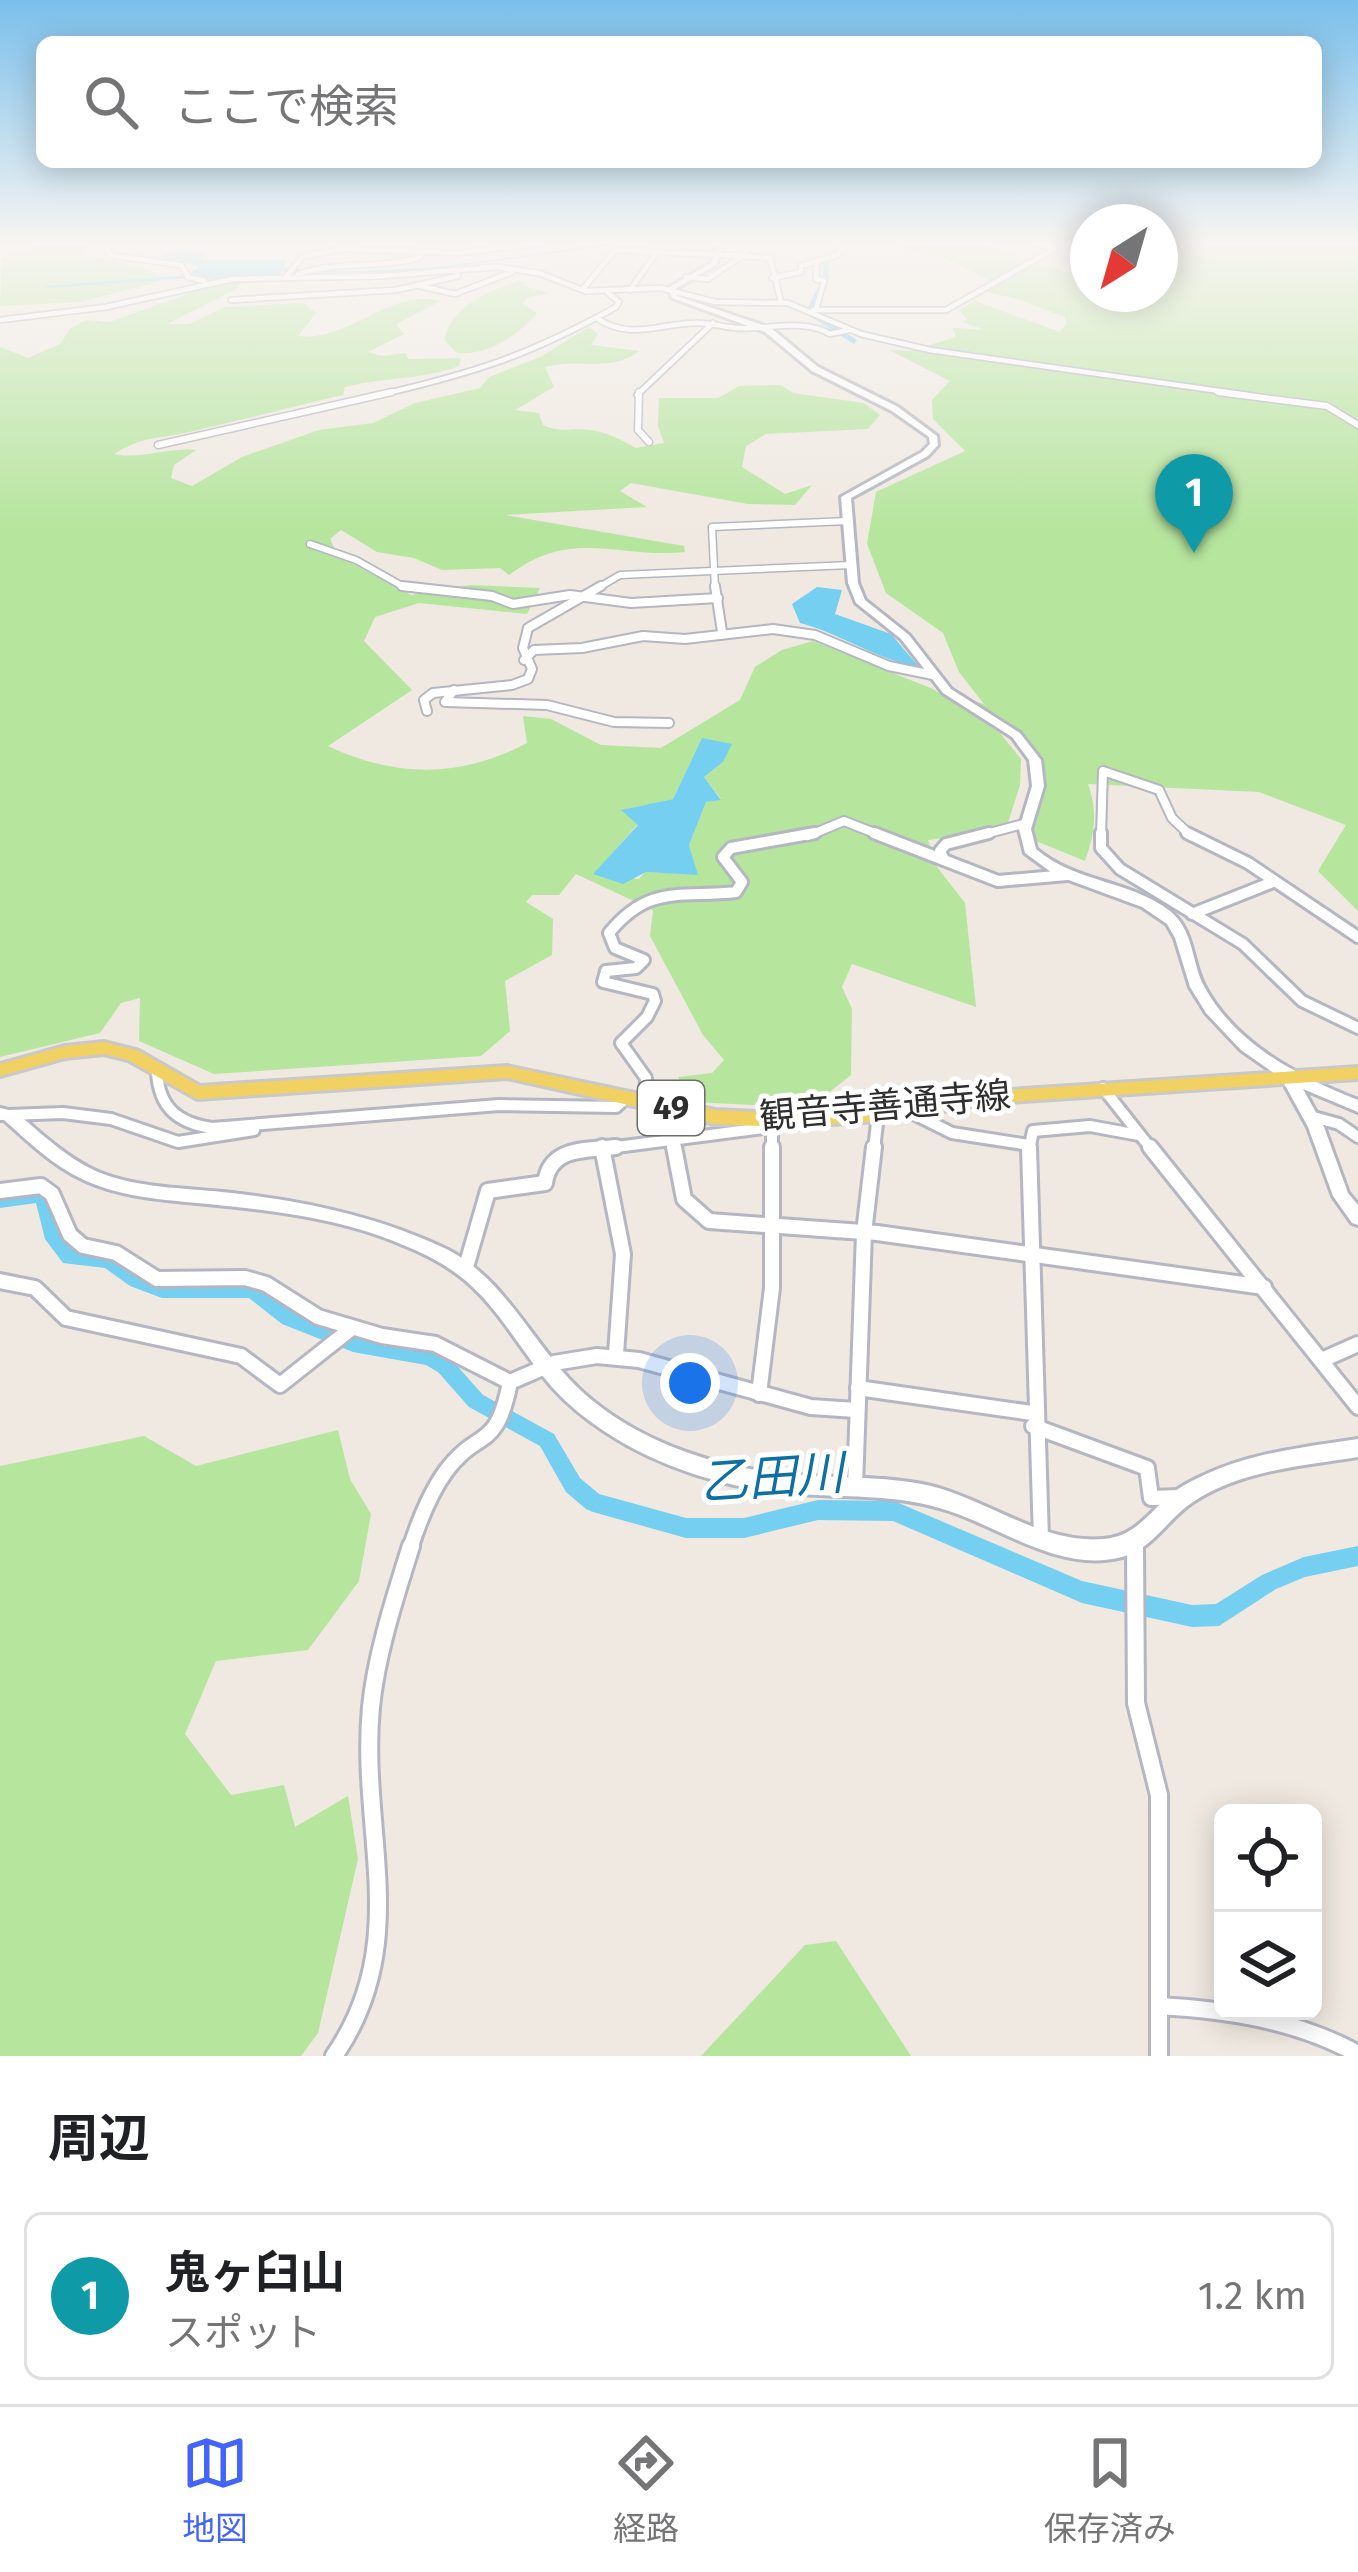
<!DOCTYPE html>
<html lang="ja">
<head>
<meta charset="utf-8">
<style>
	body { margin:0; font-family:"Fira Sans","Noto Sans JP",sans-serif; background:#f2f2f2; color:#202124 }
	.controls { position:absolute; right:36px; bottom:36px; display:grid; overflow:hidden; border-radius:18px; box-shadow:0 6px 30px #0003 }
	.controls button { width:108px; height:108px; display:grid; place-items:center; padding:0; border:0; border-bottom:3px solid #e0e0e0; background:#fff; color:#202124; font:60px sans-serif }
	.compass { position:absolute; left:1070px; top:204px; width:108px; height:108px; border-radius:50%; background:#fff; box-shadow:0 6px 30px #0003; rotate:217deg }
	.you { position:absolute; left:690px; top:1383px; width:42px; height:42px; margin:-30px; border:9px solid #fff; border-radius:50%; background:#1a73e8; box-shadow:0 0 0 18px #1a73e833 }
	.badge { display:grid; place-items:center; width:78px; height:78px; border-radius:50%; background:#4264fb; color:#fff; font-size:39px; font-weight:700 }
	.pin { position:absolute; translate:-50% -99px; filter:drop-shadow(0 3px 6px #0008) }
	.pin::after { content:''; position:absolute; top:63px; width:42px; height:36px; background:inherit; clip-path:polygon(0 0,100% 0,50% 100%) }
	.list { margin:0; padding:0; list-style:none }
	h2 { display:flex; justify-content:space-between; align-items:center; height:156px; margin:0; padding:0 48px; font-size:51px }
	h2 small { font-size:39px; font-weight:400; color:#757577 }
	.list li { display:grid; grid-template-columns:78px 1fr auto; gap:36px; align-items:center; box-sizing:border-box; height:168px; margin:0 24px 24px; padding:0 24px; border:3px solid #e0e0e0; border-radius:18px }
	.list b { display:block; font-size:45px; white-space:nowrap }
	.list p { margin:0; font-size:39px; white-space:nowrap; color:#757577 }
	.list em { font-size:39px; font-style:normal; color:#757577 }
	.icon { flex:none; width:66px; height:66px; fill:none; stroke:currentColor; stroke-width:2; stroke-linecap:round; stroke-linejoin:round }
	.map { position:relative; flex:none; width:1358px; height:2056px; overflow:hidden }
	.search { position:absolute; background:#fff; box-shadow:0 6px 30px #0003; left:36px; right:36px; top:36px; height:132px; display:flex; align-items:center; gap:30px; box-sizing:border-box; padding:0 42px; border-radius:18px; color:#757577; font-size:45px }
	.sheet { height:348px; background:#fff }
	nav { display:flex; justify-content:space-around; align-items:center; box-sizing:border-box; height:168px; border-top:3px solid #e0e0e0; background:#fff; font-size:33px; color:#757577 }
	nav a { display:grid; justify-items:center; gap:6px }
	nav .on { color:#4264fb }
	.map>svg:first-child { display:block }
	.green { fill:#b6e59e; fill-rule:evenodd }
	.water { fill:#75cff0 }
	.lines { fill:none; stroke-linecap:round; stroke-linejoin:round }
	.river { fill:#75cff0; fill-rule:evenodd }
	.street-far5-casing { stroke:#b4b7c1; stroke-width:8 }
	.street-far4-casing { stroke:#b4b7c1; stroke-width:9 }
	.street-far3-casing { stroke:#b4b7c1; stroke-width:12 }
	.street-far2-casing { stroke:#b4b7c1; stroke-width:16 }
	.street-far1-casing { stroke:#b4b7c1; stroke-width:20 }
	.street-casing { stroke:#b4b7c1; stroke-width:22 }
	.secondary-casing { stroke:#b4b7c1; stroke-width:6 }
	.primary-casing { stroke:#c9c9c9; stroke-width:6 }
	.street-far5 { stroke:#fff; stroke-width:4.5 }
	.street-far4 { stroke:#fff; stroke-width:6 }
	.street-far3 { stroke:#fff; stroke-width:8 }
	.street-far2 { stroke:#fff; stroke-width:10 }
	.street-far1 { stroke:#fff; stroke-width:14 }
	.street { stroke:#fff; stroke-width:16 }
	.secondary { fill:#fff; fill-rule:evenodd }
	.primary { fill:#f2d163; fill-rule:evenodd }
	.labels { text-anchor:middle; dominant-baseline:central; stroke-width:10; stroke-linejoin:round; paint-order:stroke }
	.shield { fill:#fff; stroke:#6d6d6d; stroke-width:3 }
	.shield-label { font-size:33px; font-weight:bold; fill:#2e2e2e }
	.street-label { font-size:36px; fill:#2e2e2e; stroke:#fff }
	.near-water-label { font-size:48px; font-style:italic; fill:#0d6fa3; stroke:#fff }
</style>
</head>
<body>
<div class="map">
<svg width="1358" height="2056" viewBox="0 0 1358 2056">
	<rect width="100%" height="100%" fill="#efe9e1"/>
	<g class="green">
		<path d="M897,241C919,241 942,238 963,241C1007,246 1047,272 1088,276V294H1160V268L1183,266L1160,260V241H1358V911L1318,871L1346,825L1259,792L1088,784C1098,813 1095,832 1085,861L1031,839C1054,750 1043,741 964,699L984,704L959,672L943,633L886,593L867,544L876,492L965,451L933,419L932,400L950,381L889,350L910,351L956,337L953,328L986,330L959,321L968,320L959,310L975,301L1060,332L1067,323L1065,317L1015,298L984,292L994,282L944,258L900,248Z"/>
		<polygon points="85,243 87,251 81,254 151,270 161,281 80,302 0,306 2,259 44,245"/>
		<path d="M523,280L524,286L549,293L526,298L523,304L537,313C517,336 488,356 457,353L444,340C453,304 490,290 523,280Z"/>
		<path d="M224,281H240L237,289L167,324H189L225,307L303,303L316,313L298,336C350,342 389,288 441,301L396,324L404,334L368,352L382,356L405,353L408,359L461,358L459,366C422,380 384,377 345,387L343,395C293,407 244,419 194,431C161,439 144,435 114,454C139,460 168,447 196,450L174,465L171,478L192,486L242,457L319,430L373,423L415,403L480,388L489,377L540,357L589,327L598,334L591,345L639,351C613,373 576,358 545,367L554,387L515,410L539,413L543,425C562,434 571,427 590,430C607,432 621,440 636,448L664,443L658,426L659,398H718L739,386L781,385L793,393L864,403L880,415L868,429L766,434L746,446L742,467L785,494L812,485L795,505L748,504L631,483L620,491L647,507L505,515L684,546L685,552C617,559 572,527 509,575L500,568L442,570L414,558L377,552L341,530L330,539L338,556L411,595L470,585L540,588L527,614L419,603L375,617L364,641L412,690L328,746C395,778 462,778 527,743L523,716L551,719L601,745L661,748L740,700L755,667L782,650L813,641L933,689L1000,733L1021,759L1020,785L1006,829L928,840L937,867L965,903L976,1007L852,964L842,987L852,1009L851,1075L817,1102L774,1106L692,1102L678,1077L712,1073L724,1060L703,1035L650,936L653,910L576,874L559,895H532L526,902L553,919L552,955L505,981L510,1031L481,1056L214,1074L139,1041L140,998L121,1003L100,1033L0,1057V347L28,358L60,344L70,329L86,320L110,322ZM702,738L723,762L704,777L721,799L706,802L689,845L697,874L645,872L639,879L594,874L638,824L622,810L673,799Z"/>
		<polygon points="338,1430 350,1479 371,1514 359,1581 308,1650 216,1661 185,1734 231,1795 284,1785 295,1827 348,1796 358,1859 318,2033 301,2056 0,2056 0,1466 144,1436 196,1466"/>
		<polygon points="836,1941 911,2056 701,2056 805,1945"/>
	</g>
	<g class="water">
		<polygon points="181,248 205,254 199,258 204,260 288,260 278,277 210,279 190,274 199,266 161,257"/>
		<path d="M817,587L842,590L835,614L891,634L919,667C877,660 842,634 800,623L792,604Z"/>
		<polygon points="702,738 732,744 723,762 704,777 721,800 706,802 689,845 698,875 646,872 623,884 593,874 638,825 621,810 673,799"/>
	</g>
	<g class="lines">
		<g class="river">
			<path d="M632,241H646L413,272L298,274L261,267L264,265C383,283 513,255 632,241Z"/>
			<polygon points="838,241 844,241 842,251 829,261 829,278 813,312 857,340 854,344 805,313 823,278 823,260 836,250"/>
			<polygon points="205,274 207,277 47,288 44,286"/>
			<polygon points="43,1188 49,1190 51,1195 62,1236 74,1251 115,1256 142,1276 162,1282 253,1282 259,1285 294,1312 361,1338 437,1351 452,1360 483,1395 554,1434 580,1478 599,1494 686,1518 744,1518 818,1500 894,1501 1082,1581 1192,1605 1216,1604 1262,1575 1304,1557 1358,1546 1358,1566 1305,1577 1276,1589 1219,1626 1192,1627 1082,1603 893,1521 818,1520 744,1538 686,1538 593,1512 586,1509 566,1492 540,1446 469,1407 438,1372 426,1365 353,1352 282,1324 249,1298 162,1298 130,1286 105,1268 63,1263 45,1239 36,1203 0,1208 0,1194"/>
		</g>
		<defs>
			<g id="street-far5">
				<polyline points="112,241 107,252 114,256 181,265 188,277 205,281"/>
				<polyline points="0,243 29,241"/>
				<path d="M298,274C338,260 380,270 420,257"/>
				<polyline points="686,277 708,279 742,256 770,258 781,302"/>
				<polyline points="285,278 302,257 341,249 458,253 562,241"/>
				<polyline points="772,278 801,272 801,266 838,255 844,241"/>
				<polyline points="416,285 455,294 512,272"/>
				<polyline points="583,289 615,250 742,256 754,241"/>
				<polyline points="630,290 657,252"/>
				<polyline points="231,300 396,290 458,276 457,271"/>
				<polyline points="816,309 824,281 816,279 817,261"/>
				<polyline points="813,310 946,310 1056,248 1024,241"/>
				<path d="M596,318C633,342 661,322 698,323C711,323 723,327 736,328C766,330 804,318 830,334L849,330"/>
				<polyline points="0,320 106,307 233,279 383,276 497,267 539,273 585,291 661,288 715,302 788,303 861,334 930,350 1248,395"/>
				<path d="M379,395C474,373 530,355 616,307L619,302L608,293"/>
				<polyline points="637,395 713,323"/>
			</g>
			<g id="street-far4">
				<polyline points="639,392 638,430 649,442"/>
				<polyline points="1218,392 1327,406 1358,425"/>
				<polyline points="158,445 392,392"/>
				<polyline points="310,544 356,560 404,587 422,589"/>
				<polyline points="596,589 620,575 851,565"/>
				<polyline points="715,589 712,527 847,521"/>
			</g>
			<g id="street-far3">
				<polyline points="402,586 492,596 513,604 570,595 631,603 718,598"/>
				<polyline points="715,586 722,632"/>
				<polyline points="524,660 534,650 582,648 643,636 685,639 773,629 815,635 889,666 933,675"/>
				<polyline points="454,690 445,702 547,705 614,722 669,723"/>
				<polyline points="427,711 424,700 433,693 512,685 528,679 532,669 523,648 528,628 601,586"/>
				<polyline points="808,836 844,821 882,836"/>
				<polyline points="978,836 1027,823"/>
				<polyline points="1101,836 1103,771 1159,790 1172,818 1191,836"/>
			</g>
			<g id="street-far2">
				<polyline points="874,833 998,881 1067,875"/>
				<polyline points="1101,833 1101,848 1120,869 1243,944 1302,1001 1358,1028"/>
				<polyline points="1187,833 1248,863 1358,937"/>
				<polyline points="944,860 940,851 946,844 989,833"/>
				<polyline points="1192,914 1273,882"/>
				<path d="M157,1072C159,1108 178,1123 212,1128L499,1105L616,1107L626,1098"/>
				<polyline points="1103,1088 1152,1150"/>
				<path d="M645,1102L646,1078L621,1043L647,1017L655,1001L653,994L603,982L606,971L636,968L644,960L615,948L609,933C649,884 680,898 736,892L742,882L723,857L731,848L815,833"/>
				<polyline points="902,1108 952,1133 1029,1145"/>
				<polyline points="8,1115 63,1113 111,1119 178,1142 254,1130"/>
				<polyline points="1310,1116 1339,1124 1358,1137"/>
				<polyline points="772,1123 772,1150"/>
				<polyline points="673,1140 674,1150"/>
				<polyline points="593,1150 772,1127"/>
				<polyline points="874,1150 878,1114"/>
				<polyline points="1029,1150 1033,1131 1090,1126 1139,1135"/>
			</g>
			<g id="street-far1">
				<polyline points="602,1147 623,1254 616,1354"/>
				<polyline points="674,1147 684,1199 709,1221 877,1233 1264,1287"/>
				<polyline points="1029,1147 1041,1539"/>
				<polyline points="1150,1147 1358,1407"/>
				<polyline points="0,1191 41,1186 52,1194 70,1235 83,1246 116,1253 157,1279 245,1278 266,1284 318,1317 382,1336 435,1344 510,1382"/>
				<path d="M466,1267L488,1191L545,1183C550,1146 586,1151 616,1147"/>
				<polyline points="0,1281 35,1288 66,1318 241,1356 280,1385 352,1328"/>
				<polyline points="1322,1360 1358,1344"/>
				<polyline points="510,1382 554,1363 597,1356 639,1360 811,1407 856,1410"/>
				<polyline points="858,1388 1032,1413"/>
				<polyline points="759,1394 772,1288 772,1147"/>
				<polyline points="1033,1426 1147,1468 1151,1498 1181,1497"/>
				<polyline points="855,1486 864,1233 874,1147"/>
				<polyline points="1135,1541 1136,1549"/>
				<path d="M410,1549C418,1524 430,1493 446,1471C479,1427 496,1453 510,1382"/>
			</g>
			<g id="street">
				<polyline points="1135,1546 1136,1703 1159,1795 1159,2056"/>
				<path d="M1159,2006C1229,2010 1296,2020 1358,2054"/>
				<path d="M334,2056C413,1942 359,1831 371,1707C376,1655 395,1597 411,1546"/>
			</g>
			<g id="secondary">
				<path d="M719,241H725L716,265L674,290L677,296L771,328L818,367L898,407L937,436L938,445L928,456L851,498L858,583L865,600L909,635L951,689L1020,733L1041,760L1044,786L1031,829L1036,849C1076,883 1130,880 1170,911C1194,930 1191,961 1204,986C1235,1044 1299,1077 1358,1100V1112L1303,1089L1324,1127L1348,1193L1358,1205V1225L1352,1223L1333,1196L1308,1127L1281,1078L1241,1050L1206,1013L1190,987L1175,938L1167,924L1142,907L1055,875L1025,853L1019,829L1032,786L1029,760L1012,737L943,693L901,639L856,603L848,583L841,497L922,452L930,444L929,437L892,411L812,371L765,332L672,298L668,288L711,263Z"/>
				<path d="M0,1108C19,1111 30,1125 45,1137C63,1152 83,1167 106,1175C146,1189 190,1188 232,1193C304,1201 376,1216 442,1247C510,1278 536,1356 593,1401C646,1444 719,1468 786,1474C834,1479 883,1475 931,1486C988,1500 1042,1544 1103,1539C1134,1537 1147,1515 1169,1496C1178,1488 1189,1482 1200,1477C1249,1453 1304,1447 1358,1439V1457C1302,1466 1241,1470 1193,1502C1167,1519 1153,1549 1122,1557C1061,1573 1004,1529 949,1511C897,1493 841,1498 787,1493C726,1488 659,1467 607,1433C587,1420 568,1405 552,1387C522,1353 501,1311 466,1281C447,1265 426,1254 403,1245C346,1220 279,1211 217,1205C172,1200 125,1199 84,1180C53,1166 29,1142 4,1120H0Z"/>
			</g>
			<polygon id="primary" points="104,1042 139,1051 200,1086 507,1066 715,1110 784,1113 878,1107 994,1091 1358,1067 1358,1079 994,1103 878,1121 784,1127 715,1124 507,1078 197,1099 128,1060 104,1054 65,1058 0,1076 0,1064 65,1046"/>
		</defs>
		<use href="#street-far5" class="street-far5-casing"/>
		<use href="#street-far4" class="street-far4-casing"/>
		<use href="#street-far3" class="street-far3-casing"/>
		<use href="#street-far2" class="street-far2-casing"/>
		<use href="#street-far1" class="street-far1-casing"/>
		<use href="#street" class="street-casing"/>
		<use href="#secondary" class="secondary-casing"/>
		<use href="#primary" class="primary-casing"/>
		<use href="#street-far5" class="street-far5"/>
		<use href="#street-far4" class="street-far4"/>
		<use href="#street-far3" class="street-far3"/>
		<use href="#street-far2" class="street-far2"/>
		<use href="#street-far1" class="street-far1"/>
		<use href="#street" class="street"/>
		<use href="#secondary" class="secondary"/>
		<use href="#primary" class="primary"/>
	</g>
	<linearGradient id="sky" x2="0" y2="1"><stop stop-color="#7abfeb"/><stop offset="0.46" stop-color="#f8f5f2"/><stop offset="1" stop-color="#f8f5f2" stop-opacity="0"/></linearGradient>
	<rect width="1358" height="528" fill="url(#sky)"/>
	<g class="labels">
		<rect class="shield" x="638" y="1081" width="66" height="54" rx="9"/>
		<g class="shield-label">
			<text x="671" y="1108">49</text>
		</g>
		<g class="street-label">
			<text transform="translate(885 1106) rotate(-5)">観音寺善通寺線</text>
		</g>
		<g class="near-water-label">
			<text transform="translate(772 1478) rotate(-4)">乙田川</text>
		</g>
	</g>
</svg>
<div class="controls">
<button><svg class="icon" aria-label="locate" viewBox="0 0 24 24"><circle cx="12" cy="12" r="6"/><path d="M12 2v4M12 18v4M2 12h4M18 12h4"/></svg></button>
<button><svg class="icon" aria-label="layers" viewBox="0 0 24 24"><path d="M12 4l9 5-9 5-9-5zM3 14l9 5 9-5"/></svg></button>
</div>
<svg class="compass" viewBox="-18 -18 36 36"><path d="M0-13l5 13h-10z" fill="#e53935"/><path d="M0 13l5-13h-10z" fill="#757577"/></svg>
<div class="you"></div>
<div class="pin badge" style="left:1194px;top:553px;background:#0f9aa8">1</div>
<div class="search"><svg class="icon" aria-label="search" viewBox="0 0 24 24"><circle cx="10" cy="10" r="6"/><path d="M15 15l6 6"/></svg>ここで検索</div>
</div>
<section class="sheet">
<h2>周辺<small></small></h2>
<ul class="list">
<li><span class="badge" style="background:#0f9aa8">1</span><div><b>鬼ヶ臼山</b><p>スポット</p></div><em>1.2 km</em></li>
</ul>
</section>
<nav>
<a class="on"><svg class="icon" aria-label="map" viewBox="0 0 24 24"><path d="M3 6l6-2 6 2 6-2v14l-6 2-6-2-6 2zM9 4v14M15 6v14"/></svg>地図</a>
<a><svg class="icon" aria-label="directions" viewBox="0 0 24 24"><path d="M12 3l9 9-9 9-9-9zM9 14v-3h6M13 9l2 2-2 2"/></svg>経路</a>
<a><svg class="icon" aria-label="saved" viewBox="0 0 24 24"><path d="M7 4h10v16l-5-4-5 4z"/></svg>保存済み</a>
</nav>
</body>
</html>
